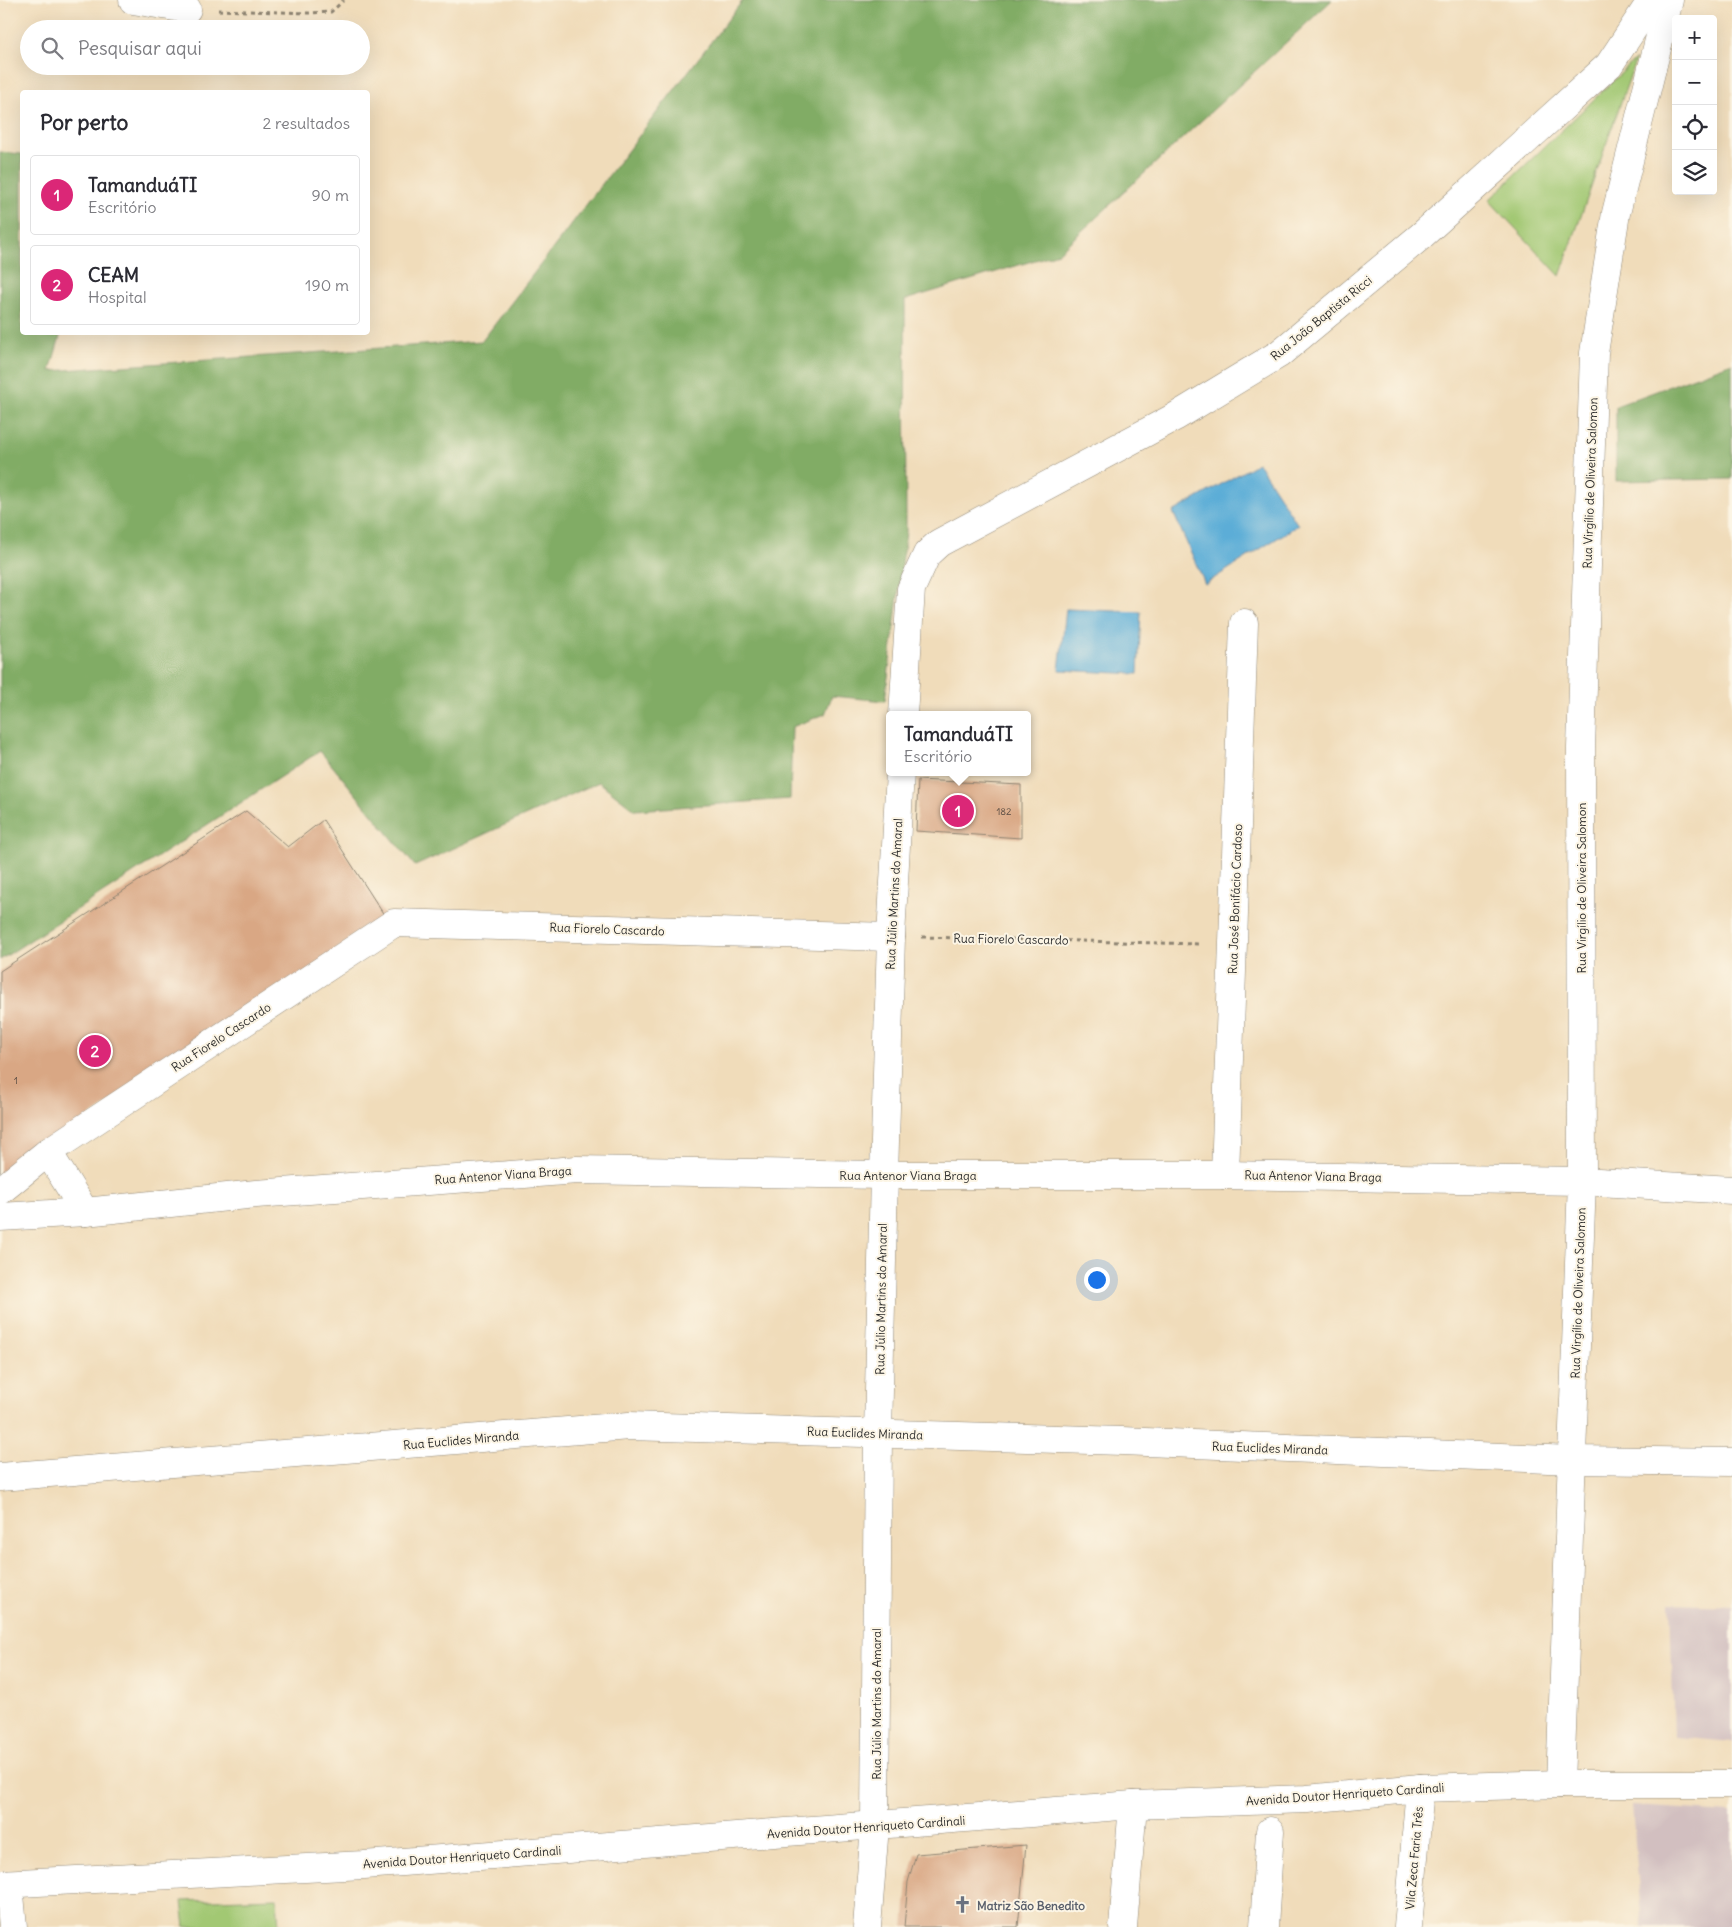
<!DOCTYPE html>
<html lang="pt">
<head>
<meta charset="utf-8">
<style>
	body { margin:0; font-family:Delius,sans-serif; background:#f7f7f7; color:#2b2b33 }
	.controls { position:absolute; right:15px; top:15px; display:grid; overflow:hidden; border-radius:5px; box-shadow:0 5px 20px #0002 }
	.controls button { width:45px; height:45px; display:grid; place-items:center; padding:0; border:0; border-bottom:1px solid #e1e1e2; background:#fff; color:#2b2b33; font:25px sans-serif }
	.you { position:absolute; left:1096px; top:1279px; width:18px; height:18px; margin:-12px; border:4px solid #fff; border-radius:50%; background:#1a73e8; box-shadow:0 0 0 8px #1a73e833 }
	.badge { display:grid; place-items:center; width:32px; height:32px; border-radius:50%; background:#db2777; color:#fff; font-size:16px; font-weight:700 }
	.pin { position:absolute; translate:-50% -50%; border:2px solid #fff; box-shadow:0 1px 5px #0006 }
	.popup { position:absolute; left:886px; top:711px; width:145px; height:65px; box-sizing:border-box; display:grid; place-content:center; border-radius:5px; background:#fff; filter:drop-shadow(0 1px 4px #0005); font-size:16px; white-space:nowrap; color:#7c7c81 }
	.popup b { font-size:19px; color:#2b2b33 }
	.popup::after { content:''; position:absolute; left:50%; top:100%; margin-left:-10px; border:10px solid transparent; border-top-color:#fff }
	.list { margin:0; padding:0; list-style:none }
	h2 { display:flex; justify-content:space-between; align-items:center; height:65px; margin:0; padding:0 20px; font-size:21px }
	h2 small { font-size:16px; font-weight:400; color:#7c7c81 }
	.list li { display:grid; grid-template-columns:32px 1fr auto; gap:15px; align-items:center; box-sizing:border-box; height:80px; margin:0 10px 10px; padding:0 10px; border:1px solid #e1e1e2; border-radius:5px }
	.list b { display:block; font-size:19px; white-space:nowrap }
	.list p { margin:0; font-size:16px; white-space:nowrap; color:#7c7c81 }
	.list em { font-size:16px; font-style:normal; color:#7c7c81 }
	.icon { flex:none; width:28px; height:28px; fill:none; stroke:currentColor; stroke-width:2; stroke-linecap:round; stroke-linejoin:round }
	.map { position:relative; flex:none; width:1732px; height:1927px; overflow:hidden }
	.search { position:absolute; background:#fff; box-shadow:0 5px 20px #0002; left:20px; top:20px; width:350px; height:55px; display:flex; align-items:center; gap:12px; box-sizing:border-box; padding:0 18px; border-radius:28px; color:#7c7c81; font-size:19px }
	.panel { position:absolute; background:#fff; box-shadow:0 5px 20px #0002; left:20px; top:90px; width:350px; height:245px; border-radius:5px }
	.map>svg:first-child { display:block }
	.industrial { fill:#d2bfc0 }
	.green { fill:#a2c873; stroke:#667a4f }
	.forest { fill:#81ac65; stroke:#566c48 }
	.water { fill:#5cadd7; stroke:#446c81 }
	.building { fill:#d9a784 }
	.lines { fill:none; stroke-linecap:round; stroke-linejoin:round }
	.street-casing { stroke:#8e8472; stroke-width:29 }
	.secondary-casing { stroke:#8e8472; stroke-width:29 }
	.path { stroke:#8e8472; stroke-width:3; stroke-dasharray:4 4; stroke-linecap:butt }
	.street { stroke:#fff; stroke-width:28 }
	.secondary { stroke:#fff; stroke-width:28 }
	.labels { text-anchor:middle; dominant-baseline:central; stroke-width:4; stroke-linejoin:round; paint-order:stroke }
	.number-label { font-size:10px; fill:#564a41 }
	.street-label { font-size:12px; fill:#2b2b2b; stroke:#fcf5e5 }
	.worship-label { font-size:12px; font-weight:bold; fill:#5b616d; stroke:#fcf5e5; text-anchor:start }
</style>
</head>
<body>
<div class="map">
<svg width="1732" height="1927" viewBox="0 0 1732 1927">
	<rect width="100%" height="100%" fill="#fcf5e5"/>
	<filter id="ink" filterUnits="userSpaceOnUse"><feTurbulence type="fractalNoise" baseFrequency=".02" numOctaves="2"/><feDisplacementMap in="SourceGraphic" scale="10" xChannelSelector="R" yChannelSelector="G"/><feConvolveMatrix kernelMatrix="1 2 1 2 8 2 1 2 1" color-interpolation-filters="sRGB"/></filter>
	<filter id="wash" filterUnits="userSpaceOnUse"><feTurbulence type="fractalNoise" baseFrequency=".0096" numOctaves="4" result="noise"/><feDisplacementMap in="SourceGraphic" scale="20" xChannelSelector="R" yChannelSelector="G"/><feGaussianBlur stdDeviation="1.12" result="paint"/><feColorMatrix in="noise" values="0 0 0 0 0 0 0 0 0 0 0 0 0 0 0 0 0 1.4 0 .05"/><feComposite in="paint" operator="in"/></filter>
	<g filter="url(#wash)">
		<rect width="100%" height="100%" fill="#f0dcba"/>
		<g class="industrial">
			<polygon points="1670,1604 1732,1606 1732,1742 1674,1737"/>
			<polygon points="1632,1806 1732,1812 1732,1927 1642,1927"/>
		</g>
		<g class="green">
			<polygon points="1636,59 1560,276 1489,200"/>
			<polygon points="277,1898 279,1927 185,1927 182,1901"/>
		</g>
		<g class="forest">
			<polygon points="743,0 1332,0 1058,253 905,300 906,532 885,701 832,696 825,714 792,727 790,799 635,810 599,782 415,866 320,751 0,960 0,152 22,154 22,332 61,333 50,371 482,341"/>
			<polygon points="1732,363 1732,479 1616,481 1616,406"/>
		</g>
		<g class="water">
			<polygon points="1258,463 1298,525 1205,584 1173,512"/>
			<polygon points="1066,609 1141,612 1138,674 1059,670"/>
		</g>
		<g id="blocks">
			<g class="building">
				<polygon points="918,780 1021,785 1021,838 916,831"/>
				<polygon points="246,811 288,847 323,820 388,921 0,1175 0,971"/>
				<polygon points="1026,1845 1018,1927 904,1927 908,1882 916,1854"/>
			</g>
		</g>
	</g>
	<g filter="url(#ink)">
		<use href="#blocks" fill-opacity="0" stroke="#8e8472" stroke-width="1"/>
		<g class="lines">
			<defs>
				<g id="street">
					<polyline points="133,0 187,9"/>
					<polyline points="903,715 911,589 927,554 939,543 1175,417 1279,354 1421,236 1609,65 1652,0"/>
					<polyline points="48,1152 85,1212"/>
					<polyline points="1225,1175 1244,623"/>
					<polyline points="0,1191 48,1152 394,923 891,937"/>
					<polyline points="0,1217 85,1212 256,1194 577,1170 884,1175 1225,1175 1582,1181 1732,1190"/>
					<polyline points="0,1477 629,1426 1122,1441 1572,1460 1732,1462"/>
					<polyline points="1560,1784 1582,1181 1581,748 1594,353 1616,213 1669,0"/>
					<polyline points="9,1884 13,1927"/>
					<polyline points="867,1927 875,1826 878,1434 884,1175 891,937 900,772"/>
					<polyline points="1123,1927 1133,1805"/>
					<polyline points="1264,1927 1270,1831"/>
					<polyline points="1408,1927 1420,1788"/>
				</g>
				<polyline id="secondary" points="0,1884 364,1865 1133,1805 1307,1799 1420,1788 1560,1784 1732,1784"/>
			</defs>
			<use href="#street" class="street-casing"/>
			<use href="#secondary" class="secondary-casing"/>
			<g class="path">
				<polyline points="218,10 309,13 331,12 344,0"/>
				<polyline points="922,937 1200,944"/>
			</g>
			<use href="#street" class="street"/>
			<use href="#secondary" class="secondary"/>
		</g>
	</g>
	<defs>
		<symbol id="church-bare" viewBox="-9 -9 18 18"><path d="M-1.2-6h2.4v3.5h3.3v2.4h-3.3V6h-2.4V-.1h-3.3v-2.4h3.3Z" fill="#6b7280" stroke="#fcf5e5" stroke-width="2.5" paint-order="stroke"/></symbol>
	</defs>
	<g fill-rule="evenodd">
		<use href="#church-bare" x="950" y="1892" width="25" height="25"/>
	</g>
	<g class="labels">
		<g class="number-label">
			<text x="1004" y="811">182</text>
			<text x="16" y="1080">1</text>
		</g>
		<g class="street-label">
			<text transform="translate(1321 318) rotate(-39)">Rua João Baptista Ricci</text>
			<text transform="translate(1590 483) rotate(-88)">Rua Virgílio de Oliveira Salomon</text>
			<text transform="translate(1581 888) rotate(-90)">Rua Virgílio de Oliveira Salomon</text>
			<text transform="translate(894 894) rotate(-87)">Rua Júlio Martins do Amaral</text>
			<text transform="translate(1235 899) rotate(-88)">Rua José Bonifácio Cardoso</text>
			<text transform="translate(607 929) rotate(2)">Rua Fiorelo Cascardo</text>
			<text transform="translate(1011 939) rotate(1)">Rua Fiorelo Cascardo</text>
			<text transform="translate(221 1037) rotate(-33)">Rua Fiorelo Cascardo</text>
			<text transform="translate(503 1175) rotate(-4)">Rua Antenor Viana Braga</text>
			<text x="908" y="1175">Rua Antenor Viana Braga</text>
			<text transform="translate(1313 1176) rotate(1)">Rua Antenor Viana Braga</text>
			<text transform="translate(1578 1293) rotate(-88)">Rua Virgílio de Oliveira Salomon</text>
			<text transform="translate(881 1299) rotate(-89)">Rua Júlio Martins do Amaral</text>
			<text transform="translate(865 1433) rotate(2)">Rua Euclides Miranda</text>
			<text transform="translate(461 1440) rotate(-5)">Rua Euclides Miranda</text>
			<text transform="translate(1270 1448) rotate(2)">Rua Euclides Miranda</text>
			<text transform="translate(876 1704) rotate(-90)">Rua Júlio Martins do Amaral</text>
			<text transform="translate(1345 1794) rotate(-4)">Avenida Doutor Henriqueto Cardinali</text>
			<text transform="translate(866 1827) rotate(-4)">Avenida Doutor Henriqueto Cardinali</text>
			<text transform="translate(462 1857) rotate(-4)">Avenida Doutor Henriqueto Cardinali</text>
			<text transform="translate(1414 1858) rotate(-85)">Vila Zeca Faria Três</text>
		</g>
		<g class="worship-label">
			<text x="977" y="1905">Matriz São Benedito</text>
		</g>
	</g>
</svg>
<div class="controls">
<button>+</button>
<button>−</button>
<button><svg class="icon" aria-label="locate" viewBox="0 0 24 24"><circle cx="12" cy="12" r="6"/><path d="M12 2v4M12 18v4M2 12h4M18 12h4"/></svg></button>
<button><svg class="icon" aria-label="layers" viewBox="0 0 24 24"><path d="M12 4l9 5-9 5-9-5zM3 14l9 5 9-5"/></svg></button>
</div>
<div class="you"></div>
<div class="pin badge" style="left:958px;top:811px">1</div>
<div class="popup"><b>TamanduáTI</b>Escritório</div>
<div class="pin badge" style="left:95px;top:1051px">2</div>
<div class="search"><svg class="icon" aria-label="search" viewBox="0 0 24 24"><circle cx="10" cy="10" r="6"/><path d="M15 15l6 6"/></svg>Pesquisar aqui</div>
<section class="panel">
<h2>Por perto<small>2 resultados</small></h2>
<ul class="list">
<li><span class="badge">1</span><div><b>TamanduáTI</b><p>Escritório</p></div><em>90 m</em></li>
<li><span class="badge">2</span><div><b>CEAM</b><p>Hospital</p></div><em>190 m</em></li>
</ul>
</section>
</div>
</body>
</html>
